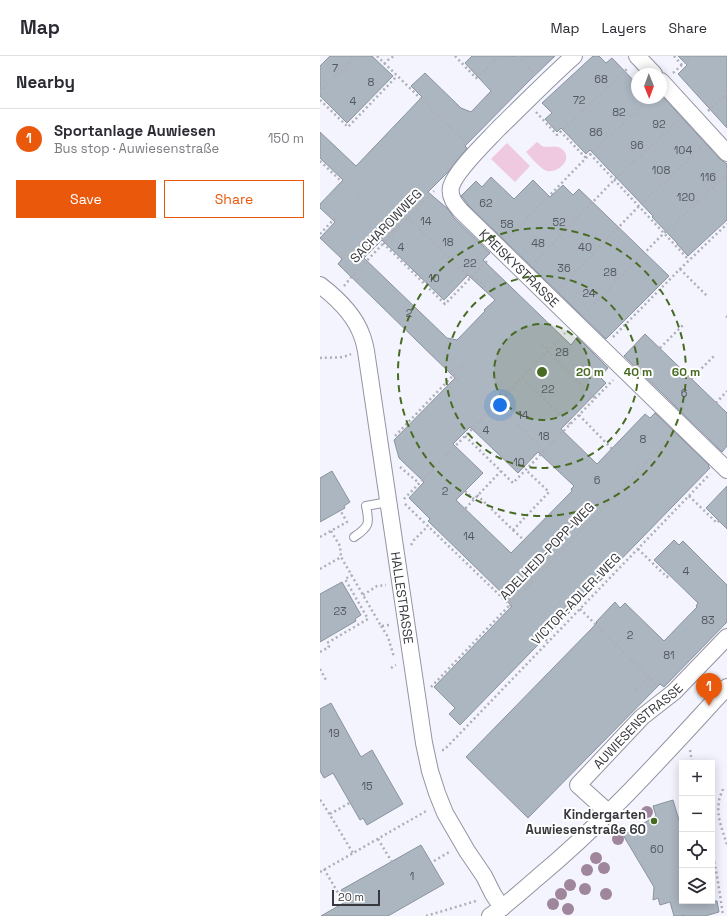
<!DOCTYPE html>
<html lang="en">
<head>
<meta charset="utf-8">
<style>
	body { margin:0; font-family:"Space Grotesk",sans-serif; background:#f7f7f7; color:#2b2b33 }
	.controls { position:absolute; right:12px; bottom:12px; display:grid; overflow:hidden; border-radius:0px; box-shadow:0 2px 10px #0003 }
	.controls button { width:36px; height:36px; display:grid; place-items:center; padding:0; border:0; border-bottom:1px solid #e1e1e2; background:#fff; color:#2b2b33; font:20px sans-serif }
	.compass { position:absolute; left:311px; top:12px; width:36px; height:36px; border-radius:50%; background:#fff; box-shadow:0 2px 10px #0003; rotate:179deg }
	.scale { position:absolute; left:12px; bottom:10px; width:48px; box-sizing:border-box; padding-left:4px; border:2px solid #38393e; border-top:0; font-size:11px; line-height:14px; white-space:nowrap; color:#38393e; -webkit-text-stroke:3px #fff; paint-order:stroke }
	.you { position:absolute; left:180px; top:349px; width:14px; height:14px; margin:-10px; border:3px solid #fff; border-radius:50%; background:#1a73e8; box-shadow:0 0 0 6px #1a73e833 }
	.badge { display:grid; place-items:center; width:26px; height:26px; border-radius:50%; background:#ea580c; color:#fff; font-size:13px; font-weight:700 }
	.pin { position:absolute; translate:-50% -33px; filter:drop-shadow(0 1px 2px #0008) }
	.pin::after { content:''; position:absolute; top:21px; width:14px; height:12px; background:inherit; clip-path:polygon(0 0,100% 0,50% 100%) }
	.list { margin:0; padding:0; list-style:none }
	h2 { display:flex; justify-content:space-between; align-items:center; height:52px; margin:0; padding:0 16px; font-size:17px }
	h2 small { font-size:13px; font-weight:400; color:#7c7c81 }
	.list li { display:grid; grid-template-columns:26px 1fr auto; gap:12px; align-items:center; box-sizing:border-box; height:60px; padding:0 16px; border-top:1px solid #e1e1e2 }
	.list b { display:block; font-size:15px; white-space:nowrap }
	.list p { margin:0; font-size:13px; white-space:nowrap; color:#7c7c81 }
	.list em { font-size:13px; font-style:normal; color:#7c7c81 }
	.actions { display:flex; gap:8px; padding:12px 16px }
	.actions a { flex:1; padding:9px 0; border:1px solid #ea580c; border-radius:0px; text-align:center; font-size:14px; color:#ea580c }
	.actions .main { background:#ea580c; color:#fff }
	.icon { flex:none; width:22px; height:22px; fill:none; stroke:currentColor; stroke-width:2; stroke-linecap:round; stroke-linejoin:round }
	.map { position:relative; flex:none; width:407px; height:860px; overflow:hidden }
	header { display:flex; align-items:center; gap:24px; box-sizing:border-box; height:56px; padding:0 20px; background:#fff; border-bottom:1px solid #e1e1e2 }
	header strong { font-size:19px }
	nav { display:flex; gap:22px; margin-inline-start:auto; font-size:14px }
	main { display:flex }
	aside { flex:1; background:#fff }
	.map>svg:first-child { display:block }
	.green { fill:#efc9e0 }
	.building { fill:#acb6c1; stroke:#8a939e; fill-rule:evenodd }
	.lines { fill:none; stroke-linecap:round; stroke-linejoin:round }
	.lane-casing { stroke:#9294a1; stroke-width:10 }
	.street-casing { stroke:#9294a1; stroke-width:18 }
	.path { stroke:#aeafb7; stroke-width:2.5; stroke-dasharray:2 3; stroke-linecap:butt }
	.lane { stroke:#fff; stroke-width:8 }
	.street { stroke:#fff; stroke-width:16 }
	.tree { fill:#a0869c }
	.ring { fill:none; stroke:#486b23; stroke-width:2; stroke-dasharray:7 5 }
	.poi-dot { fill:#486b23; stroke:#fff; stroke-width:1.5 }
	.labels { text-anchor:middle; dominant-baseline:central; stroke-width:4; stroke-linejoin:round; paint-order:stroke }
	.number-label { font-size:11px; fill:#55585f }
	.street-label { font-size:13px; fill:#38393e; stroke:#fff }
	.poi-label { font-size:13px; font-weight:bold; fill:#38393e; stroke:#fff; text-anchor:end }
	.centre { fill:#486b23; stroke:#fff; stroke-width:2 }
	.ring-label { font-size:12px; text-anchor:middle; font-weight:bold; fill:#486b23; stroke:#fff; stroke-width:4; stroke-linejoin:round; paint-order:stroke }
</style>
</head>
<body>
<header>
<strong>Map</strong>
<nav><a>Map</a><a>Layers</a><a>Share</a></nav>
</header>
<main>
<aside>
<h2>Nearby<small></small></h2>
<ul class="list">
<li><span class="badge">1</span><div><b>Sportanlage Auwiesen</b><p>Bus stop · Auwiesenstraße</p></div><em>150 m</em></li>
</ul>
<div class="actions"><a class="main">Save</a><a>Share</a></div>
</aside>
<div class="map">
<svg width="407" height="860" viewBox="0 0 407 860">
	<rect width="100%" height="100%" fill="#f3f4fd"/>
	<g class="green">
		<path d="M217,86C219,87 220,89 222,90C229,93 236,87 243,94C253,104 238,117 227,115C221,114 211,101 206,96Z"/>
		<polygon points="187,87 210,110 195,126 171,103"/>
	</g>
	<g class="building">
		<polygon points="10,0 52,0 73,20 27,67 0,40 0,10"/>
		<path d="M152,0H235L209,25L145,90L147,92L129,115L108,136L128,153L134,162L170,197L163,204L251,289L257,281L288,312L280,321L286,327L241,373L277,408L325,358L330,362L335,357L389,409L388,410L390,412L140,669L129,658L135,652L114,631L192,550L180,539L182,537L108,465L110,463L89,442L104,426L79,402L74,384L135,322L18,208L22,203L0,182L15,166L0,152V148L23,124L0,102V76L36,110L102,41L91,30L105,17L141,52L151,56L171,35L145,7ZM62,184L124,244L148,219L175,244L164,254L165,255L137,284L127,282L44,202ZM150,371L198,417L218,396L254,430L251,433L252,435L191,497L136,444L163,417L133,388Z"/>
		<polygon points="273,0 279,0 286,7 292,2 317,28 317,42 344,42 400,103 407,108 407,164 368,200 357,188 357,187 332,161 333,160 270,94 266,98 241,72 237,76 225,63 232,57 222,47"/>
		<polygon points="358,0 407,0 407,72 358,18 367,9"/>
		<polygon points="171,121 194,143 213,124 230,141 243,129 253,139 259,133 349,220 286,283 148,149 143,142 141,140 156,125 162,131"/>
		<polygon points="325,278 407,357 407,390 402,396 304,300"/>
		<polygon points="12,415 30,446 24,450 25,452 0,466 0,422"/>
		<polygon points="407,430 407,473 386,452"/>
		<polygon points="354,484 359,489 363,485 407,529 407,566 344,631 340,628 208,762 146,701 277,567 276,566 295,546 300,552 305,547 344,585 377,551 376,550 378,547 334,504"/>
		<polygon points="22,526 41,559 35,563 36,565 0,586 0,538"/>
		<polygon points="11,647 41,701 52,694 83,748 47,769 43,762 40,764 13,717 4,722 0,715 0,653"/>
		<polygon points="353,744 362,774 362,845 397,845 399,856 385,860 365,860 362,859 362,860 354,860 350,846 340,849 338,842 333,844 334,831 303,779 336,760 333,750"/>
		<polygon points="101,789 124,828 68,860 1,860 27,845 21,834"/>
	</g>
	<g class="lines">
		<defs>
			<path id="lane" d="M34,481C49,471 50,468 46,450L68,446"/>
			<g id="street">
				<path id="s1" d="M254,0C228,23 204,48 179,72C167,85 135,115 131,131C129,141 135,148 141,155L407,414"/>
				<polyline points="317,0 334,18"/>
				<polyline points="341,25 407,97"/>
				<path id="s2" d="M0,229C17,242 35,259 42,280C44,285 45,290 46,295L104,687L110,715L117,737L125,757L147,795L164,820L173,838L182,852"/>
				<path id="s3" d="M289,757L258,729L322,661L354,636L407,581"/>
				<path d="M170,860C187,849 202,835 217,822C287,764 346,697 407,631"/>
			</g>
		</defs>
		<use href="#lane" class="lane-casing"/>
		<use href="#street" class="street-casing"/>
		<g class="path">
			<polyline points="57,0 145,86"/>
			<polyline points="135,0 156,22 180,0"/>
			<polyline points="198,0 214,17"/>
			<polyline points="354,0 362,9"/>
			<polyline points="64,8 69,3 74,0"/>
			<polyline points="353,17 372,0"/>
			<polyline points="0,36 35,0"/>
			<polyline points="0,44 28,71 77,20"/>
			<polyline points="388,55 407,37"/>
			<polyline points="216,56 237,79 307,13"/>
			<polyline points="240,75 266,102"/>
			<polyline points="270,98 369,204"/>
			<polyline points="0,105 24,128"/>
			<polyline points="37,141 41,145"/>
			<polyline points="88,162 150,222"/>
			<polyline points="68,171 74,177"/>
			<polyline points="0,178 17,160"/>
			<polyline points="189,181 266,102 330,42"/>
			<polyline points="63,187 125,248 169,203"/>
			<polyline points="215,206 294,124 358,65"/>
			<polyline points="360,213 388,241"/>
			<polyline points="33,219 38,224"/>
			<polyline points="153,219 166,232"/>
			<polyline points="24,230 33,219 114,135"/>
			<polyline points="241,231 319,150 382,91"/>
			<polyline points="267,255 344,177 407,118"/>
			<polyline points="406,260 407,261"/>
			<polyline points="293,281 360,213 407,168"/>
			<polyline points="222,288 229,294"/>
			<polyline points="340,292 364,268"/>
			<polyline points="227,295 275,342"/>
			<path d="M0,302C10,301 22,303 31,298"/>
			<polyline points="124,307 135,318"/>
			<polyline points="133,319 138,324"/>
			<polyline points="202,322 250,368"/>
			<polyline points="371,323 395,299"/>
			<polyline points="396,347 407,335"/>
			<polyline points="176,348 224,394"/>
			<polyline points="165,350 170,354"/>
			<polyline points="259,359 295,396"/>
			<polyline points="75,380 145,307"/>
			<polyline points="145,380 193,427 293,324"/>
			<polyline points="80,411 99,427"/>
			<polyline points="145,435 154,443"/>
			<polyline points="157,439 193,474 229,436 206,414"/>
			<polyline points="369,440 397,467 399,465"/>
			<polyline points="84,443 245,277"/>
			<polyline points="85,448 194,553"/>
			<polyline points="142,456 181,415"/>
			<polyline points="193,474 207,487"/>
			<polyline points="11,475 20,490 21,501"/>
			<polyline points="0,481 27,466 20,454"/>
			<polyline points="91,489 94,484 108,470"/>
			<polyline points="318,493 347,521 349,519"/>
			<polyline points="0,513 21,501 61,570 70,569"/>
			<polyline points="43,539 57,530 66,529"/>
			<polyline points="260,553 338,630"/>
			<polyline points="61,570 68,581 74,601"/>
			<polyline points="222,580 228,586"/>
			<polyline points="0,596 9,591 7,587 48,563 25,523 32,519"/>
			<polyline points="71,612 76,609"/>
			<polyline points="0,613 6,624"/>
			<polyline points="111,631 352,380"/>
			<polyline points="316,634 329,621"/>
			<polyline points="122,694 124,694 390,418"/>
			<polyline points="370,694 372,707"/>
			<path d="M403,733C402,737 399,741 399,746C396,760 403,775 407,789"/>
			<polyline points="0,744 2,746 33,797"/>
			<polyline points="10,758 33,745"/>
			<polyline points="58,783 72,806"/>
			<path d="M392,796C397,817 400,838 403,860"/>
			<polyline points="114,805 131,795"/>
			<polyline points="4,813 24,847"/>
			<polyline points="0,816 108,754"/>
			<polyline points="106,860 156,845"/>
		</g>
		<use href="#lane" class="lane"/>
		<use href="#street" class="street"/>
	</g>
	<g class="tree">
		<circle cx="327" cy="756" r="6"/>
		<circle cx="298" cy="783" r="6"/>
		<circle cx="276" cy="802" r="6"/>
		<circle cx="284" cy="812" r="6"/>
		<circle cx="267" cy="814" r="6"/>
		<circle cx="250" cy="829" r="6"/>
		<circle cx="265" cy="833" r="6"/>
		<circle cx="241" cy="838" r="6"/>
		<circle cx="286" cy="838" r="6"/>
		<circle cx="233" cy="848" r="6"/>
		<circle cx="248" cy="853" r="6"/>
	</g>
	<circle cx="222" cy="316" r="48" fill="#486b23" fill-opacity=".12"/>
	<g class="ring">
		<circle cx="222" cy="316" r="48"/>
		<circle cx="222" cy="316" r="96"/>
		<circle cx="222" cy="316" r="144"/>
	</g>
	<circle class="poi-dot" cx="334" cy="765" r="4"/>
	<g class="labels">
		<g class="number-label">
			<text x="15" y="12">7</text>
			<text x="281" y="23">68</text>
			<text x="51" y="26">8</text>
			<text x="259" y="44">72</text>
			<text x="33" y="45">4</text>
			<text x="299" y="56">82</text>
			<text x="339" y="68">92</text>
			<text x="276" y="76">86</text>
			<text x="317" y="89">96</text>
			<text x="363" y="94">104</text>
			<text x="341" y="114">108</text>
			<text x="388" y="121">116</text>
			<text x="366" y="141">120</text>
			<text x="166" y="147">62</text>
			<text x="106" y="165">14</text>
			<text x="239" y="166">52</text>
			<text x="187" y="168">58</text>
			<text x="128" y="186">18</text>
			<text x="218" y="187">48</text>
			<text x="81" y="191">4</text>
			<text x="265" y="191">40</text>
			<text x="150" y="207">22</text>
			<text x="244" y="212">36</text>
			<text x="290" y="216">28</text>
			<text x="114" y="222">10</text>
			<text x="269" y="237">24</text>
			<text x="89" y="257">2</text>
			<text x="242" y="296">28</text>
			<text x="228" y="333">22</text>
			<text x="364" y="337">6</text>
			<text x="203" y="359">14</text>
			<text x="166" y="374">4</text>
			<text x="224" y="380">18</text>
			<text x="323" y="383">8</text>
			<text x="199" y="406">10</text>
			<text x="277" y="424">6</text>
			<text x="125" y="435">2</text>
			<text x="149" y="480">14</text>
			<text x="366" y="515">4</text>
			<text x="20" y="555">23</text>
			<text x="388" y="564">83</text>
			<text x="310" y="579">2</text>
			<text x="349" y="599">81</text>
			<text x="14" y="677">19</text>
			<text x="47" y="730">15</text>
			<text x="337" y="793">60</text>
			<text x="92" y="820">1</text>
		</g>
		<g class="street-label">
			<text transform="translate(66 170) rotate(-46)">SACHAROWWEG</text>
			<text stroke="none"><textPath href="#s1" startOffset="289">KREISKYSTRASSE</textPath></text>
			<text transform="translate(227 495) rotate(-46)">ADELHEID-POPP-WEG</text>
			<text stroke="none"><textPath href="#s2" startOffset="332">HALLESTRASSE</textPath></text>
			<text transform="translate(256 543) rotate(-46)">VICTOR-ADLER-WEG</text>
			<text stroke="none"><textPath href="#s3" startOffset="126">AUWIESENSTRASSE</textPath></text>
		</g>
		<g class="poi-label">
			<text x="326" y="758">Kindergarten<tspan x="326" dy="15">Auwiesenstraße 60</tspan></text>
		</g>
	</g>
	<circle cx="222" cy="316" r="6" class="centre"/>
	<g class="ring-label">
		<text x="270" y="320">20 m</text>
		<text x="318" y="320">40 m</text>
		<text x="366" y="320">60 m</text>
	</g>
</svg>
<div class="controls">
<button>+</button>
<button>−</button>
<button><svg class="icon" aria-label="locate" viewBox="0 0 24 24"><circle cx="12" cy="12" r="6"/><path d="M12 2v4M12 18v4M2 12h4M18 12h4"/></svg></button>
<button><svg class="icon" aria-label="layers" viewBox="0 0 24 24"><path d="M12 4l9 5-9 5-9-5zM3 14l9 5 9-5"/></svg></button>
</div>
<svg class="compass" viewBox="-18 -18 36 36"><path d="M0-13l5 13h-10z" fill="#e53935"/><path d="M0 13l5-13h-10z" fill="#7c7c81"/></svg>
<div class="scale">20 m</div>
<div class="you"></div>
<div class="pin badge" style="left:389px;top:650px">1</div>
</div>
</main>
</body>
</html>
